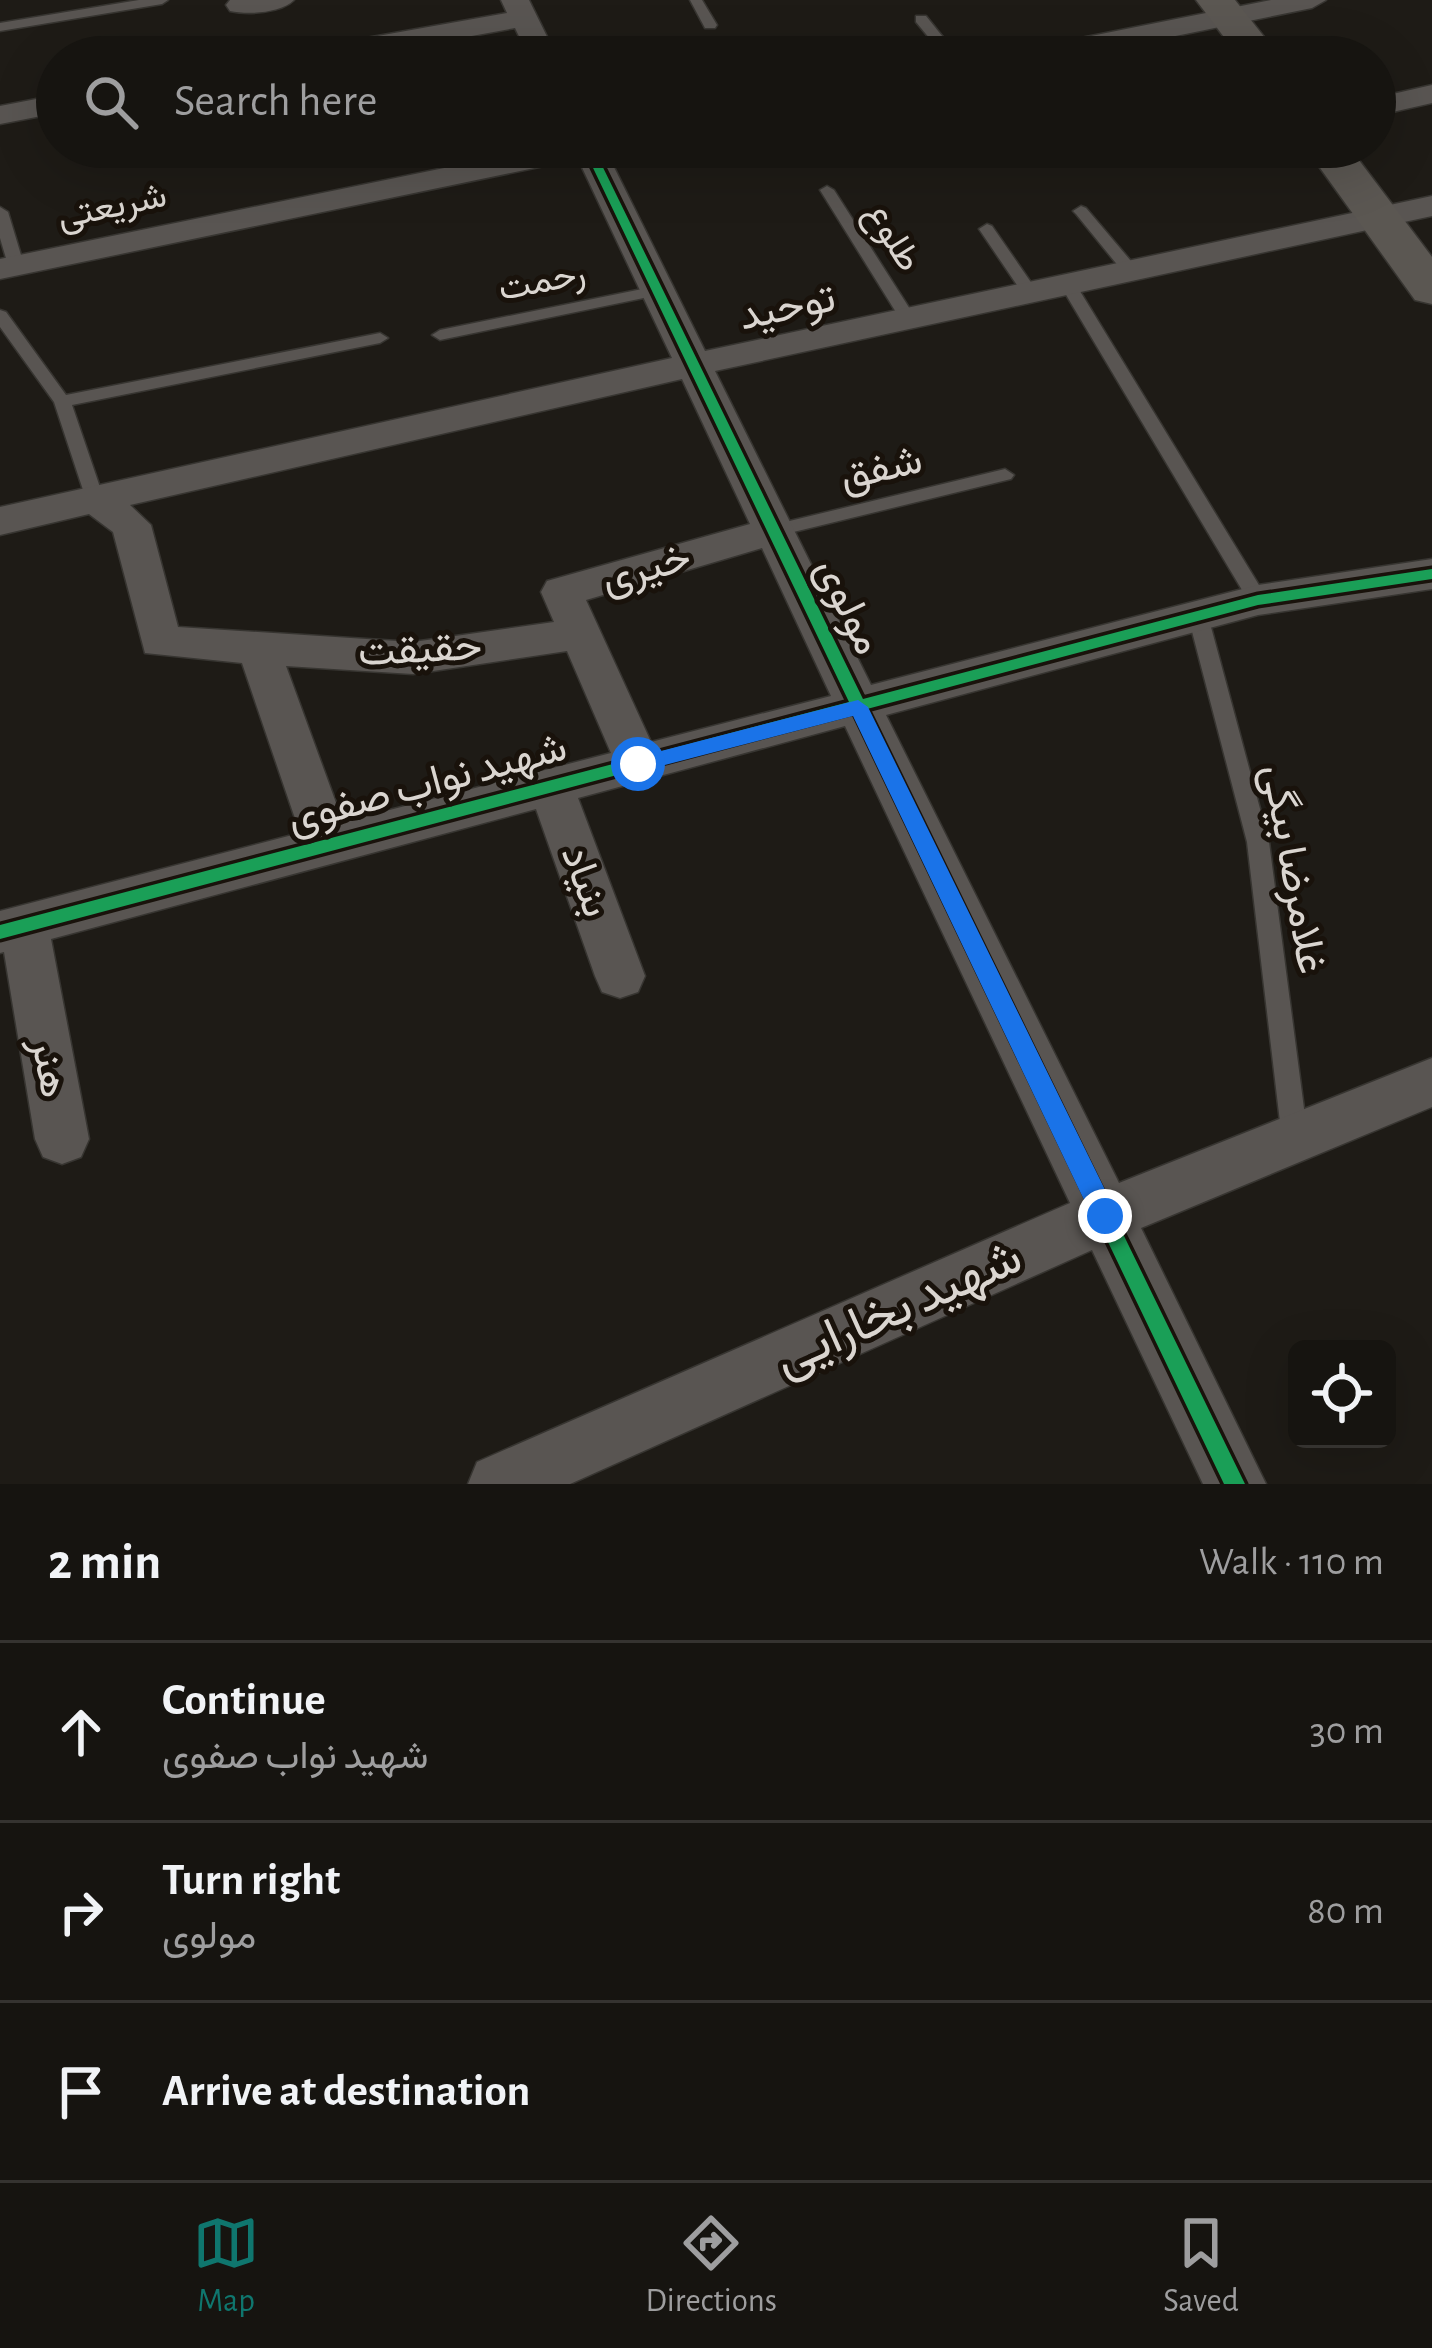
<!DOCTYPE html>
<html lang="en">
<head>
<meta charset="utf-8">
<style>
	body { margin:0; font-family:"Alegreya Sans",Vazirmatn,sans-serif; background:#1f1d19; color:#f1f3f6 }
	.controls { position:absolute; right:36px; bottom:36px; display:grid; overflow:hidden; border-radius:18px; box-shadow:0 12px 48px #0002 }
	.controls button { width:108px; height:108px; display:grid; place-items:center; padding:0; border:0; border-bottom:3px solid #353330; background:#161410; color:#f1f3f6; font:60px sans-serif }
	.stop { position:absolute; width:36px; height:36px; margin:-27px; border:9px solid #1a73e8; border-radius:50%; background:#fff }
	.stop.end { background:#1a73e8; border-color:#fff; box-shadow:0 3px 12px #0008 }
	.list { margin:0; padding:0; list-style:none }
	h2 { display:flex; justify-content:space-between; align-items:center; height:156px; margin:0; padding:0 48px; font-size:51px }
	h2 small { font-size:39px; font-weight:400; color:#9e9e9f }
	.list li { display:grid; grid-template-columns:78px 1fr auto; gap:36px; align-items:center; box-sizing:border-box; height:180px; padding:0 48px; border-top:3px solid #353330 }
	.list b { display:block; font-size:45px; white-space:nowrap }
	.list p { margin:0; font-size:39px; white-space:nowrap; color:#9e9e9f }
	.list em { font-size:39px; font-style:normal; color:#9e9e9f }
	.icon { flex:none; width:66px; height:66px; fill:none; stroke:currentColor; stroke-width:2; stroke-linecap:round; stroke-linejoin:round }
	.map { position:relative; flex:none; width:1432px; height:1484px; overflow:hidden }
	.search { position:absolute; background:#161410; box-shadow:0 12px 48px #0002; left:36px; right:36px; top:36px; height:132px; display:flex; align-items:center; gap:30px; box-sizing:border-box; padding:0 42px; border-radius:66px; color:#9e9e9f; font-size:45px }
	.sheet { height:696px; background:#161410 }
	nav { display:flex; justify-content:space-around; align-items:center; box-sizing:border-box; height:168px; border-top:3px solid #353330; background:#161410; font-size:33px; color:#9e9e9f }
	nav a { display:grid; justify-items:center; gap:6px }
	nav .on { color:#0f766e }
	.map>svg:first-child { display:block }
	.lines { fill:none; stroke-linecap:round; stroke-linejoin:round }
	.lane-casing { stroke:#373531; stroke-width:3 }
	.street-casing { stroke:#373531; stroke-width:3 }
	.secondary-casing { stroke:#373531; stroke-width:3 }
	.lane { fill:#595552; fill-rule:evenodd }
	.street { fill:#595552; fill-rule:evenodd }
	.secondary { fill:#5b5752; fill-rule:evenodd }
	.cycleway-casing { stroke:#19120b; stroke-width:7 }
	.cycleway { fill:#1a9f57; fill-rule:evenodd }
	.route { fill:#1a73e8 }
	.labels { text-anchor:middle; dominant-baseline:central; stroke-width:10; stroke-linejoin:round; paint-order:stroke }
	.far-street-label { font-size:36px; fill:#dad5d0; stroke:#19120b }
	.street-label { font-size:42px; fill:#dad5d0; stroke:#19120b }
	.near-street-label { font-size:51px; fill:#dad5d0; stroke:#19120b }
</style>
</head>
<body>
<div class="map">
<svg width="1432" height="1484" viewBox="0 0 1432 1484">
	<rect width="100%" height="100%" fill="#1e1b16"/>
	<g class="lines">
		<defs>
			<g id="lane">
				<polygon points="139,0 168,0 162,4 0,31 0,23"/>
				<polygon points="690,0 702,0 717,25 715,28 705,28"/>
				<polygon points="916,16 926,16 959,57 945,57 916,22"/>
				<polygon points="872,40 882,40 894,57 880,57 870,43"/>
				<polygon points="827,186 834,190 915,317 913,320 907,322 899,317 820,190"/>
				<polygon points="1081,206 1086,208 1136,267 1136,273 1124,273 1076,214 1073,211"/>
				<polygon points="0,207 8,212 24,265 22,268 10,268 8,265 0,238"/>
				<polygon points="987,224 992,226 1037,291 1035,294 1023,294 1021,291 979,229"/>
				<polygon points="1067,278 1075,283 1265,595 1268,600 1265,605 1251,605 1059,283"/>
				<polygon points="657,286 663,288 663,294 440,340 432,335 440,330"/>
				<polygon points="0,310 6,312 66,395 380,333 388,338 380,343 72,405 104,499 95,505 86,499 54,402 0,327"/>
				<polygon points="1005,469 1014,475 1011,479 773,537 764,531 773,525"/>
				<polygon points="1198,609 1208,616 1269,842 1308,1139 1304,1147 1295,1151 1286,1147 1282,1139 1247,842 1188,616"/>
			</g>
			<g id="street">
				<path d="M230,0H294C281,13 248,15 230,11L226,5Z"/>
				<polygon points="501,0 529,0 557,57 529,57 515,28 357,57 296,57 310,48 507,13"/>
				<polygon points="1271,0 1326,0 1312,8 1073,57 1017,57 1031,48"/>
				<polygon points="1432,85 1432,103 1375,116 1375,98"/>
				<polygon points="57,95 57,113 0,124 0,106"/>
				<path d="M547,147H609L606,151L705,351L1432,196V216L715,371L871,685L1258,585L1432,559V589L1258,615L886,715L1119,1183L1432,1058V1107L1141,1228L1266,1484H1203L1092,1250L570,1484H468L477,1462L1070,1203L845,726L578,798L645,976L638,992L620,998L602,992L595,976L536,809L51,939L89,1139L81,1157L62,1164L43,1157L35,1139L4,952L0,953V911L300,833L242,663L145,653L113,532L89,514L0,535V507L672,358L578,159L0,279V259ZM682,379L750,524L547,581L541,592L554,622L413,642L178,627L151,525L130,505ZM762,548L831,696L651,742L586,600ZM567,651L611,753L343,822L286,666L413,674Z"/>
			</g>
			<g id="secondary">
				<polygon points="1196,0 1235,0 1280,57 1239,57"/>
				<polygon points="1305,147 1349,147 1432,257 1432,304 1415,300"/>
			</g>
		</defs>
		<use href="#lane" class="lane-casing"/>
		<use href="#street" class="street-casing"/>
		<use href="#secondary" class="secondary-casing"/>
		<use href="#lane" class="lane"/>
		<use href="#street" class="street"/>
		<use href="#secondary" class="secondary"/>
		<defs>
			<polygon id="cycleway" points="583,147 593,147 863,699 1258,595 1432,569 1432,579 1258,605 867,709 1245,1484 1224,1484 854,712 0,939 0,925 849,702"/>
		</defs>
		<use href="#cycleway" class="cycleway-casing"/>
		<use href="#cycleway" class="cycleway"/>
	</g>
	<polygon class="route" points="858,700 868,707 1114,1208 1114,1225 1096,1225 853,716 638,772 629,764 638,757"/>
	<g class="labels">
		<g class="far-street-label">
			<text transform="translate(112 206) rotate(-12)">شریعتی</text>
			<text transform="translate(893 237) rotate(58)">طلوع</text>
			<text transform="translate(542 281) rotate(-11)">رحمت</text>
		</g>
		<g class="street-label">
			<text transform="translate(787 307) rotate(-12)">توحید</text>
			<text transform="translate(881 468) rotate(-13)">شفق</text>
			<text transform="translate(646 568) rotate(-16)">خیری</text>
			<text transform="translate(849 606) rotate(64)">مولوی</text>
			<text transform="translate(420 649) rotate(-3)">حقیقت</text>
			<text transform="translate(427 783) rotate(-15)">شهید نواب صفوی</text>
			<text transform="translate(1294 869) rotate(80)">غلامرضا بیگی</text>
			<text transform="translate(586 881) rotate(70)">بنیاد</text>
			<text transform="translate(50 1068) rotate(80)">هنر</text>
		</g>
		<g class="near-street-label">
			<text transform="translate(898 1308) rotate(-24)">شهید بخارایی</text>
		</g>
	</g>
</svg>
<div class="controls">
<button><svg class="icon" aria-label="locate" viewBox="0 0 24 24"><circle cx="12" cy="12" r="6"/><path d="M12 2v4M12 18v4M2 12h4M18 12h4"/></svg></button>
</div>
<div class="stop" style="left:638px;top:764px"></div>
<div class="stop end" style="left:1105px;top:1216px"></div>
<div class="search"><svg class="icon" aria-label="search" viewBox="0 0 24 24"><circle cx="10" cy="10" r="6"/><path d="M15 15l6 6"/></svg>Search here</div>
</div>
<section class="sheet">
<h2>2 min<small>Walk · 110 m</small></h2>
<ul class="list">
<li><svg class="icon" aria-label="ahead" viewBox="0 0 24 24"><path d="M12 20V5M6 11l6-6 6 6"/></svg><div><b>Continue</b><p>شهید نواب صفوی</p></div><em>30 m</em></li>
<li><svg class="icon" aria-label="right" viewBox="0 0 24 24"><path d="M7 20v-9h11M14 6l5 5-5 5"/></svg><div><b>Turn right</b><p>مولوی</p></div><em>80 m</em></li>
<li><svg class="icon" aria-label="arrive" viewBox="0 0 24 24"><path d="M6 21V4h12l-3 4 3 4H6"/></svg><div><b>Arrive at destination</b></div></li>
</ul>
</section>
<nav>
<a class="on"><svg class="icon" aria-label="map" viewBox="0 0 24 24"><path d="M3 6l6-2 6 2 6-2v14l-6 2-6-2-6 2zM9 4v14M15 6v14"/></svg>Map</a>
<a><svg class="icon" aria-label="directions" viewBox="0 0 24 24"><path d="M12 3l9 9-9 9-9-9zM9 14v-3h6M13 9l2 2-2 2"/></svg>Directions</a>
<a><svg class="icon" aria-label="saved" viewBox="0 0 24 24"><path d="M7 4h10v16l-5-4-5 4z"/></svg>Saved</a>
</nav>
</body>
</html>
